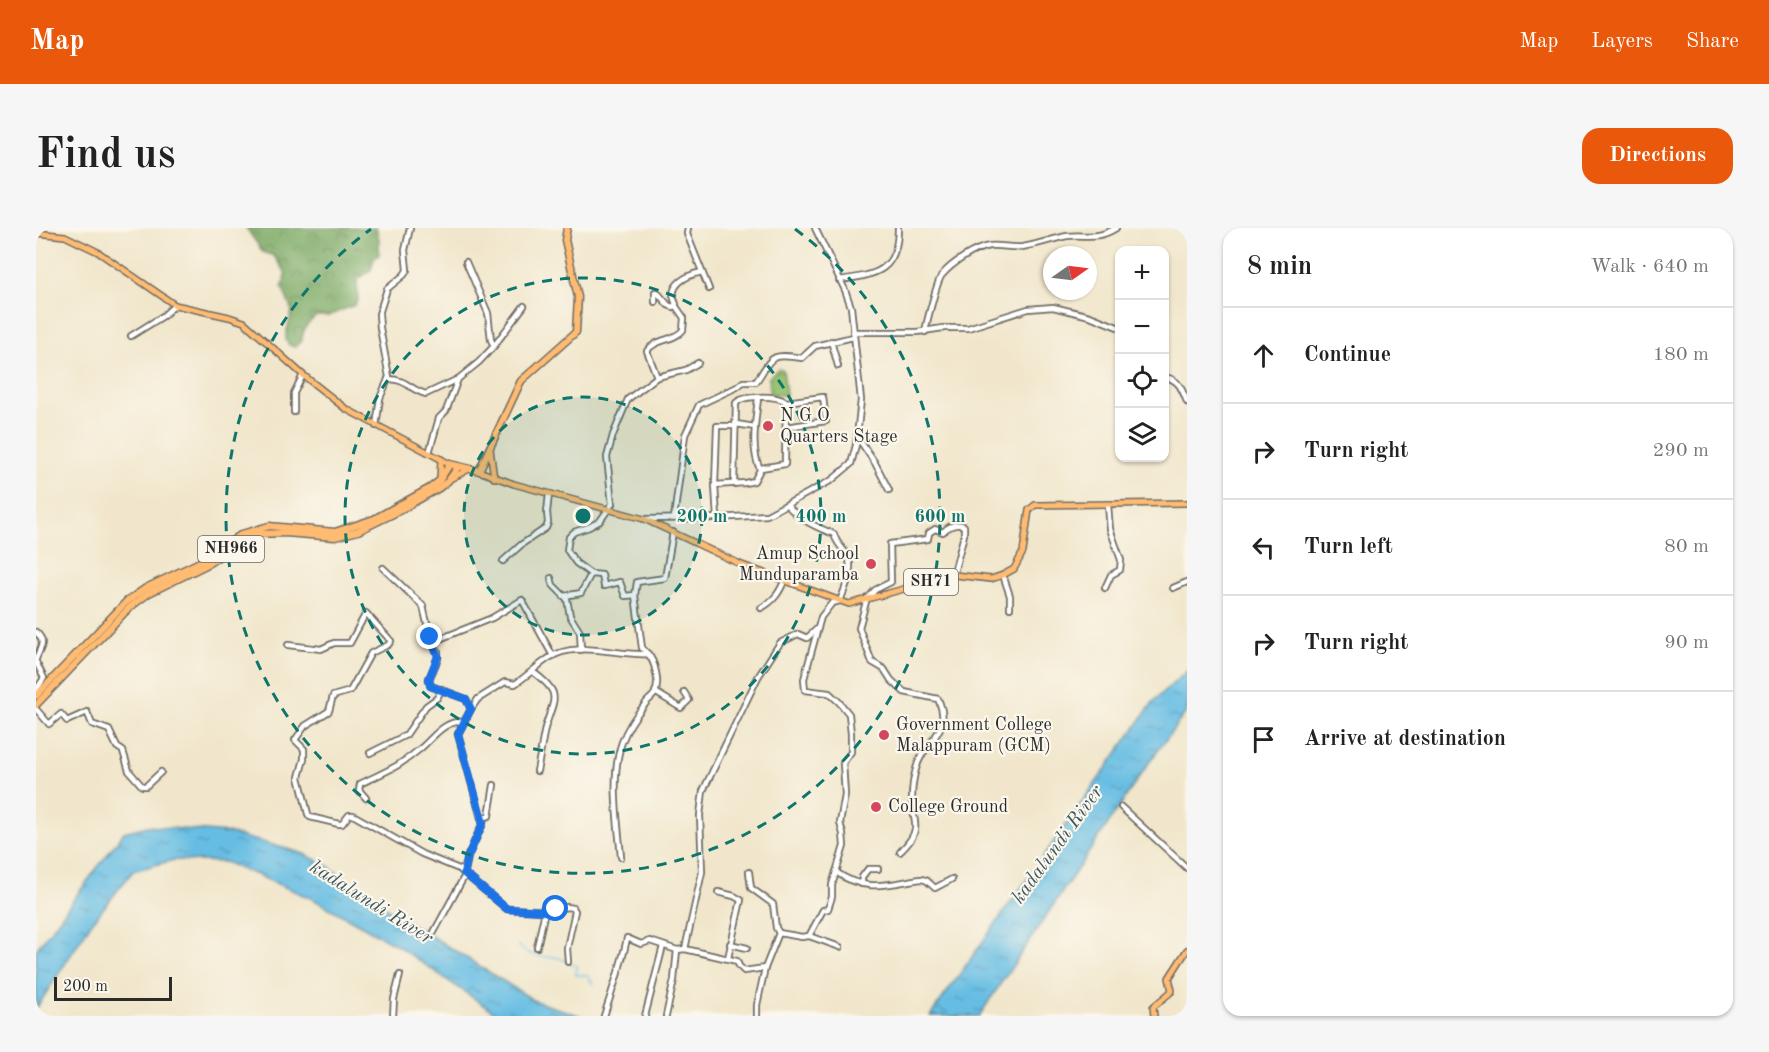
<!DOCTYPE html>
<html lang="en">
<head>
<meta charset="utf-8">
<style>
	body { margin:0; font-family:"Old Standard TT",serif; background:#f6f6f6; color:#222 }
	.controls { position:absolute; right:18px; top:18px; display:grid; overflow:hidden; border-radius:12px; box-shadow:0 2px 4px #0004 }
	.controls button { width:54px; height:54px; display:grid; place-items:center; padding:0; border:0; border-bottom:2px solid #e0e0e0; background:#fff; color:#222; font:30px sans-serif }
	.compass { position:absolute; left:1007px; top:18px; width:54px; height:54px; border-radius:50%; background:#fff; box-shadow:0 2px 4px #0004; rotate:76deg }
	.scale { position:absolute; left:18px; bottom:15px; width:118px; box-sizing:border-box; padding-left:6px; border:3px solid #2b2b2b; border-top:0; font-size:16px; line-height:21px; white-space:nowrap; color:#2b2b2b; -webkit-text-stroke:4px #fbf7ec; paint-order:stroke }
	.stop { position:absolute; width:18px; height:18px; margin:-14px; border:4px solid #1a73e8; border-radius:50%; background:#fff }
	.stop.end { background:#1a73e8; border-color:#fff; box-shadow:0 2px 6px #0008 }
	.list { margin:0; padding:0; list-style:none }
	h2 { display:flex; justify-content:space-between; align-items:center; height:78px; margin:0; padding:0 24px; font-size:26px }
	h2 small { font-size:20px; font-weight:400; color:#767676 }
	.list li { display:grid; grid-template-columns:39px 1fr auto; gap:18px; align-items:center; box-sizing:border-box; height:96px; padding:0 24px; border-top:2px solid #e0e0e0 }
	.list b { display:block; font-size:22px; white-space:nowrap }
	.list em { font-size:20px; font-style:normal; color:#767676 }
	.icon { flex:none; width:33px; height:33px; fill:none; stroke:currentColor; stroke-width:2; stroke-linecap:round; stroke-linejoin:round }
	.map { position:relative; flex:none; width:1151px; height:788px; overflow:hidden; border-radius:18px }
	header { display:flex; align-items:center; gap:36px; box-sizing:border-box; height:84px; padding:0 30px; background:#ea580c; color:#fff }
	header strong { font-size:28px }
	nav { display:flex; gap:33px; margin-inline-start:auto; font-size:21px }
	.intro { display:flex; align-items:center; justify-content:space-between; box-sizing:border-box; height:144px; padding:0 36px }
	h1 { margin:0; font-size:42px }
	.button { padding:15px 27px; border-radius:18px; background:#ea580c; color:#fff; font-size:21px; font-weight:700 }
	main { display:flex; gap:36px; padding:0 36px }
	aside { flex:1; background:#fff; border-radius:18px; box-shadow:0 2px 4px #0004 }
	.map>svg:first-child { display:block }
	.forest { fill:url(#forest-crowns); stroke:#526a47; stroke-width:1.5 }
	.park { fill:url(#park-tufts); stroke:#62774e; stroke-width:1.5 }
	.water { fill:url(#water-ripples); stroke:#487487; stroke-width:1.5 }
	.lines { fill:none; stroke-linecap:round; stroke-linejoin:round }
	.stream { stroke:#66bde3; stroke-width:1.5 }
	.minor-casing { stroke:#706c63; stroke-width:8 }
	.major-casing { stroke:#706c63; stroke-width:8 }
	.highway-casing { stroke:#706c63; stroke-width:9 }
	.minor { stroke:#fff; stroke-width:4.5 }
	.major { stroke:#ffbb71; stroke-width:5 }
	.highway { stroke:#ffbb71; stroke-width:6 }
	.route { stroke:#1a73e8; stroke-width:8 }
	.ring { fill:none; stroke:#0f766e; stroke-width:3; stroke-dasharray:10 8 }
	.poi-dot { fill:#d1495b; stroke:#fbf7ec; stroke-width:2 }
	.labels { text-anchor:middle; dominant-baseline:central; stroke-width:4.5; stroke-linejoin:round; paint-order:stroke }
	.shield { fill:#fbf7ec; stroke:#696865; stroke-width:1.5 }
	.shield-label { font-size:16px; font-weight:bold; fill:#2b2b2b }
	.poi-label { font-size:18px; fill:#2b2b2b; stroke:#fbf7ec; text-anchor:start }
	.water-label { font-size:20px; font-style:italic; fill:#3d5762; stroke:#fbf7ec }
	.centre { fill:#0f766e; stroke:#fbf7ec; stroke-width:3 }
	.ring-label { font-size:18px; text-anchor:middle; font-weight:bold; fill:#0f766e; stroke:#fbf7ec; stroke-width:4.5; stroke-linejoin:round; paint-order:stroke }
</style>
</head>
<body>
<header>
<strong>Map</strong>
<nav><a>Map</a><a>Layers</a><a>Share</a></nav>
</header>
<div class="intro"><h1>Find us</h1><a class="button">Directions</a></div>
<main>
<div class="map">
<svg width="1151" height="788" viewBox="0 0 1151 788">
	<defs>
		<pattern id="forest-crowns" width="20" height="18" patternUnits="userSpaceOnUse" patternTransform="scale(1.5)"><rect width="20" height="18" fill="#7aa963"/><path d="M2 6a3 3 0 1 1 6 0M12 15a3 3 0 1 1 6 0" fill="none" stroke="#648a52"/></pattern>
		<pattern id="park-tufts" width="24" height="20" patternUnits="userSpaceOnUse" patternTransform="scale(1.5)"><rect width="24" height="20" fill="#98c371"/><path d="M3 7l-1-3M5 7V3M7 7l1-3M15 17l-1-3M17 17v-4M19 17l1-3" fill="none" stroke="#7c9f5d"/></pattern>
		<pattern id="water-ripples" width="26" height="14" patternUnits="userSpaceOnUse" patternTransform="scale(1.5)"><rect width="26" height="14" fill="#66bde3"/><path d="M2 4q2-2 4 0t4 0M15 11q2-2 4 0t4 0" fill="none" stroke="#549ab8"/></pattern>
	</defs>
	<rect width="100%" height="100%" fill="#fbf7ec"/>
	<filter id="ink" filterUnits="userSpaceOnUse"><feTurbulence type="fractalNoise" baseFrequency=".0167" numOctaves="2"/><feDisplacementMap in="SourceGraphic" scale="12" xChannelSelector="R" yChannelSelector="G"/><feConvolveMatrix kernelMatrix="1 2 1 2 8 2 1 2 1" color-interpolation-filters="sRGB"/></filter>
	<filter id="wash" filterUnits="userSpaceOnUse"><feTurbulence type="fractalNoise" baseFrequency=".008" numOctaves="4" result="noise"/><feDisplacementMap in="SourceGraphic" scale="24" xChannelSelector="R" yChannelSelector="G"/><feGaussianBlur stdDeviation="1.35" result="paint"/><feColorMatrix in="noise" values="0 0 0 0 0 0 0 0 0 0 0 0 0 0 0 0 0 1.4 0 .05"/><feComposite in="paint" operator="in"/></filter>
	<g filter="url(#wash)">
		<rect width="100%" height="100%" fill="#f1e6cb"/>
		<path class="forest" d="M210,0H340L343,11V27L338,31L335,42L321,52L322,71L319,77L292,88H280C276,92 271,96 269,100C265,109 268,114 259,119L253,117L250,112V106L256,83L246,59L250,48L248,42L238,28L227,24Z"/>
		<polygon class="park" points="742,141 747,142 750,167 734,166 733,149"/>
		<g class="water">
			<polygon points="1151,443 1151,483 1112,536 943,788 894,788 1118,473"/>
			<polygon points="112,598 192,605 266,625 292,638 328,666 499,773 545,788 464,788 357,715 277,671 189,634 138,632 97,643 54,697 0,781 0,722 88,604"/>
		</g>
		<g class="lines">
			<path class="stream" d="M481,717C493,728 502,729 517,729C525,729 534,735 541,738L540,747H551L557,756"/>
		</g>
	</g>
	<g filter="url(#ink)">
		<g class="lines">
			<defs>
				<g id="minor">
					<polyline points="652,0 651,6 673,61"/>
					<polyline points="430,34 452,85 455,112 458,118"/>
					<path d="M803,52C841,47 862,43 862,0"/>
					<path d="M619,74V64H621L632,77L637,79L640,76C630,57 651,47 666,44"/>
					<polyline points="817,104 881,104 907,100 932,100 992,81 1017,79 1054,88 1084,100"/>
					<path d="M889,104C891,93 901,53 906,47C916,35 939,20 954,18C964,17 975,20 986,19C1001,17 1016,11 1031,8C1051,6 1061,12 1080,0"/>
					<polyline points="95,108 127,88 139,77"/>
					<polyline points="795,113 802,138"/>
					<path d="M621,149L611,123C620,110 637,114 647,102L648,90L639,77"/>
					<path d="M1128,149C1143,151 1146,161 1151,174"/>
					<path d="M352,151C371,151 374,162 390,166L422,151L443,134L458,118L488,78"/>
					<path d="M722,170C720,191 714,221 724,241"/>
					<polyline points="258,184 258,165 267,147"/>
					<polyline points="700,196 719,199"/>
					<polyline points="340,198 344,170 353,149 344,100 343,86 351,61 368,47 371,42 369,22 374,0"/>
					<polyline points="822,210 839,235 853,262"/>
					<polyline points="393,225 403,190 410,183 422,151"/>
					<path d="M698,256L700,175C707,167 741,167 750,174"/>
					<polyline points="679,257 681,198 700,198"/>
					<path d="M638,290L649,207L663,177L701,159L707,154H720C737,128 734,125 766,130L779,118L817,109"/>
					<polyline points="681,290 679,257 709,255 718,253 725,240 749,236 750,174 787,169 790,193 750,199"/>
					<polyline points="608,291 681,290 731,287 796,252 815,236 820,217 825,172 815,79 809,62 779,0"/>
					<polyline points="467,333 486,316 510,300 512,295 511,284 513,266"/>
					<polyline points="347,340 387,378 395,413 402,423 402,431 393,451 395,458 430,471 435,481 422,506 445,590"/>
					<polyline points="555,346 566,347 568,358 584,354 589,368 599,367 601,354 629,350 637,304"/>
					<polyline points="967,347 974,368 974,380"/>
					<polyline points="515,350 517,357 531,371 534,388 544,404 545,422"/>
					<polyline points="1069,360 1075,347 1084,342 1085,332 1074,301 1072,277"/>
					<polyline points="1137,360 1151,354"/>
					<polyline points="599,367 606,420 612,426"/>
					<polyline points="528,368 545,365 555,346 540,335 531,322 533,309 538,304 553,299 564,293 576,276 571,229 577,207 592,171 621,149 650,142 662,135"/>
					<path d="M833,369L839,362L855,354L854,316L892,311L893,305L899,301L907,304C913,298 920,295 928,298V307L917,348"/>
					<path d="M831,370L823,400L836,434L848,441L855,452L868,464L902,471C918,506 887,512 880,541C876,555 875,568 877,583C878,588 880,596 879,601C878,610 870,618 864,624"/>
					<path d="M725,380C738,373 744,364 749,351"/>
					<path d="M0,404C11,414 4,420 0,431"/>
					<polyline points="396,414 456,390 486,372 517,428"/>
					<polyline points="252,417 285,421 298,415 314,415 330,385 355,413 352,417 335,425 314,463 297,468 293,483 269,498 259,512 268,521 268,531 263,549 272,586 274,589 303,596 306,596 313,587 317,587 386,626 423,641 471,681 509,683 531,679 537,680 539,683 531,720 532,734"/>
					<polyline points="0,434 8,450 0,462"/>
					<path d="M497,444C527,466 518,470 509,500C506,514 504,529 501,543"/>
					<polyline points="619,464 645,480 653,472 648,464"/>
					<polyline points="0,481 13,496 25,486 31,493 51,484 56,496 73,502 81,519 87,523 93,543 106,558 110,558 125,544"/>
					<path d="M435,481L442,471L469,454L479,456C491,448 501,438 513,430C539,412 583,428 612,426C619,434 624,454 619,465C618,468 612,472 610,475C600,487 591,500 586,514C574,548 582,594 585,629"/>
					<polyline points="334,525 370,507 390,478 401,470 406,461"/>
					<path d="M330,570L323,562L324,556C336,550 350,544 362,537C370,532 378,526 385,520C398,509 408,492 428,494"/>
					<polyline points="1085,579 1151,640"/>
					<polyline points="713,644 715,660 737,676 740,700 743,705"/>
					<path d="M800,644C829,665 853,656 884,651L890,652L899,660L916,651"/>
					<polyline points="826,656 826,649 832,641 842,641"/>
					<polyline points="682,664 698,668 705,672 692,730"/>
					<polyline points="398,704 428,649 432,628 447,595 445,590 453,588 458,557"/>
					<polyline points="773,708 804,719"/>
					<polyline points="694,716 711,720"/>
					<polyline points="501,719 509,683"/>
					<polyline points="649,721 666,644 664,587 667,563 722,449 744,415 762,406 771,410 782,400"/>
					<polyline points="357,788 358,771 364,747"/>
					<path d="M568,788C576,762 586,737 591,710L605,716L614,713L641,722L649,721L701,733L703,738L708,743L729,740L743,705L766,709L773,708L787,682L792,681L796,669V657L808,618L807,606L804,595L809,567L807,535L815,524V506L813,486L803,474L793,465L769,462L768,451L785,389L796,375L804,373C809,360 819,340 811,327C806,319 800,315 798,306C780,299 764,292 751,277"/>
					<polyline points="609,788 627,718"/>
					<polyline points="630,788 638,752 641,722"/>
					<polyline points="721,788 721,777 729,740"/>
				</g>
				<g id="major">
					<polyline points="0,5 29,8 62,24 139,77 193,89 208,94 267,147 310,181 414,236"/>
					<polyline points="454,221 458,250"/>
					<polyline points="443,243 478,256 608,291 706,337 813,376 919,347 955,351 967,347 978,341 987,324 993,282 999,277 1151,275"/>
					<polyline points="404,250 405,231"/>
					<polyline points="416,250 433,241"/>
					<polyline points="1118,788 1117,779 1136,763 1133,750 1151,722"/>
				</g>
				<g id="highway">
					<polyline points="0,468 90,374 110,360 168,332 206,306 233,298 299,304 338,291 394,260 403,253 414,236 443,243 485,153 540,104 542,69 529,12 531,0"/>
					<polyline points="0,477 93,380 113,365 170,337 209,311 221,306 249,305 299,309 322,303 359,285 403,260 412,253 422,239"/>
				</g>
			</defs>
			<use href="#minor" class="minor-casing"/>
			<use href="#major" class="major-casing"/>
			<use href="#highway" class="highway-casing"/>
			<use href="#minor" class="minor"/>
			<use href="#major" class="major"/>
			<use href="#highway" class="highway"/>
		</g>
	</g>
	<g class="lines" filter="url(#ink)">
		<polyline class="route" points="394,409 402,428 393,451 394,458 430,471 435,481 422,506 447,595 432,628 428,645 471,681 509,683 520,681"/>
	</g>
	<circle cx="547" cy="288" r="119" fill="#0f766e" fill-opacity=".12"/>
	<g class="ring">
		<circle cx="547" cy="288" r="119"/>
		<circle cx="547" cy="288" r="238"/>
		<path d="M759 1A357 357 0 1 1 335 1"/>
	</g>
	<g class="poi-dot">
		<circle cx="732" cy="198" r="6"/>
		<circle cx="835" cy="336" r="6"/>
		<circle cx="848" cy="507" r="6"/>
		<circle cx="840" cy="579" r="6"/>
	</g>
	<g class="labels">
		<g class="shield">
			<rect x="162" y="308" width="66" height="26" rx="4.5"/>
			<rect x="868" y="341" width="54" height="26" rx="4.5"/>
		</g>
		<g class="shield-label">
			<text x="195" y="321">NH966</text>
			<text x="895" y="354">SH71</text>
		</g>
		<g class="poi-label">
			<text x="744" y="188">N G O<tspan x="744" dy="21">Quarters Stage</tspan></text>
			<text x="823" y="326" text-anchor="end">Amup School<tspan x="823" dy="21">Munduparamba</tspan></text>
			<text x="860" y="497">Government College<tspan x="860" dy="21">Malappuram (GCM)</tspan></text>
			<text x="852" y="579">College Ground</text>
		</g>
		<g class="water-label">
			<text transform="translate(1022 617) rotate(-54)">kadalundi River</text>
			<text transform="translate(335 675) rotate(32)">kadalundi River</text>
		</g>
	</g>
	<circle cx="547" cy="288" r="9" class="centre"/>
	<g class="ring-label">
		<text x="666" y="294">200 m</text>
		<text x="785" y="294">400 m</text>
		<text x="904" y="294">600 m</text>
	</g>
</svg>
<div class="controls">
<button>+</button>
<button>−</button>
<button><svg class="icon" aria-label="locate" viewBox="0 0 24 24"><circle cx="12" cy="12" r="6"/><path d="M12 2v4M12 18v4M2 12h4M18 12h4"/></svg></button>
<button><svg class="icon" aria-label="layers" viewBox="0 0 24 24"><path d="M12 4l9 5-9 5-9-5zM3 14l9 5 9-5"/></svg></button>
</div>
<svg class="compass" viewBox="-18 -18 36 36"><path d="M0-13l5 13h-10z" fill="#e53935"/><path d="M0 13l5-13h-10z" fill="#767676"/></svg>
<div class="scale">200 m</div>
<div class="stop" style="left:520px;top:681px"></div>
<div class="stop end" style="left:394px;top:409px"></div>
</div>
<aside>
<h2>8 min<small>Walk · 640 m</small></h2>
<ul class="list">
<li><svg class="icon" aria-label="ahead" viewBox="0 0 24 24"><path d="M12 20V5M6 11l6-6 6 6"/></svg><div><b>Continue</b></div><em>180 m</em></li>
<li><svg class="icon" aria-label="right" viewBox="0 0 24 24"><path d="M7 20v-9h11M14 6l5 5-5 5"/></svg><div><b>Turn right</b></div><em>290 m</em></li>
<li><svg class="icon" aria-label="left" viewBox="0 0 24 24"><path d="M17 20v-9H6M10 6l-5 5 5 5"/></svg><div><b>Turn left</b></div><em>80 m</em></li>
<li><svg class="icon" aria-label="right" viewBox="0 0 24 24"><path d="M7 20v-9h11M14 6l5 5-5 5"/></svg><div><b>Turn right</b></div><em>90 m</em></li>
<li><svg class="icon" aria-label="arrive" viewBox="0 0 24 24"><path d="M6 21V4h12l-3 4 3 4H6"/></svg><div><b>Arrive at destination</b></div></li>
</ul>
</aside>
</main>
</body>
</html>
